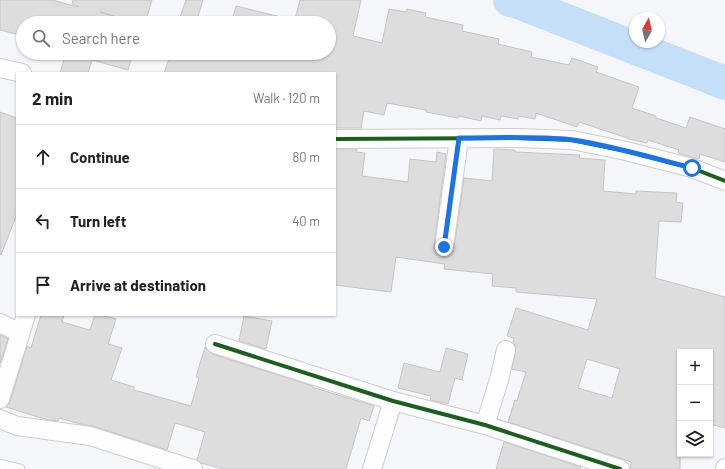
<!DOCTYPE html>
<html lang="en">
<head>
<meta charset="utf-8">
<style>
	body { margin:0; font-family:Barlow,sans-serif; background:#f6f6f6; color:#202124 }
	.controls { position:absolute; right:12px; bottom:12px; display:grid; overflow:hidden; border-radius:0px; box-shadow:0 1px 3px #0004 }
	.controls button { width:36px; height:36px; display:grid; place-items:center; padding:0; border:0; border-bottom:1px solid #e0e0e0; background:#fff; color:#202124; font:20px sans-serif }
	.compass { position:absolute; left:629px; top:12px; width:36px; height:36px; border-radius:50%; background:#fff; box-shadow:0 1px 3px #0004; rotate:8deg }
	.stop { position:absolute; width:12px; height:12px; margin:-9px; border:3px solid #1a73e8; border-radius:50%; background:#fff }
	.stop.end { background:#1a73e8; border-color:#fff; box-shadow:0 1px 4px #0008 }
	.list { margin:0; padding:0; list-style:none }
	h2 { display:flex; justify-content:space-between; align-items:center; height:52px; margin:0; padding:0 16px; font-size:17px }
	h2 small { font-size:13px; font-weight:400; color:#757577 }
	.list li { display:grid; grid-template-columns:26px 1fr auto; gap:12px; align-items:center; box-sizing:border-box; height:64px; padding:0 16px; border-top:1px solid #e0e0e0 }
	.list b { display:block; font-size:15px; white-space:nowrap }
	.list em { font-size:13px; font-style:normal; color:#757577 }
	.icon { flex:none; width:22px; height:22px; fill:none; stroke:currentColor; stroke-width:2; stroke-linecap:round; stroke-linejoin:round }
	.map { position:relative; flex:none; width:725px; height:469px; overflow:hidden }
	.search { position:absolute; background:#fff; box-shadow:0 1px 3px #0004; left:16px; top:16px; width:320px; height:44px; display:flex; align-items:center; gap:10px; box-sizing:border-box; padding:0 14px; border-radius:22px; color:#757577; font-size:15px }
	.panel { position:absolute; background:#fff; box-shadow:0 1px 3px #0004; left:16px; top:72px; width:320px; height:244px; border-radius:0px }
	.map>svg:first-child { display:block }
	.lines { fill:none; stroke-linecap:round; stroke-linejoin:round }
	.river { stroke:#c5dff8; stroke-width:34 }
	.building { fill:#deddde; stroke:#c6c5c6; fill-rule:evenodd }
	.service-casing { stroke:#cccdd0; stroke-width:11 }
	.minor-casing { stroke:#cccdd0; stroke-width:20 }
	.service { stroke:#fefefe; stroke-width:9 }
	.minor { stroke:#fefefe; stroke-width:18 }
	.cycleway-casing { stroke:#fff; stroke-width:6 }
	.cycleway { stroke:#1b5e20; stroke-width:4 }
	.route { stroke:#1a73e8; stroke-width:5 }
</style>
</head>
<body>
<div class="map">
<svg width="725" height="469" viewBox="0 0 725 469">
	<rect width="100%" height="100%" fill="#f5f6fa"/>
	<g class="lines">
		<polyline class="river" points="510,0 518,2 725,83"/>
	</g>
	<g class="building">
		<polygon points="0,0 52,0 78,7 79,6 72,4 73,0 152,0 145,23 137,23 100,12 119,18 118,23 23,23 23,36 0,30"/>
		<polygon points="186,0 203,0 196,23 178,23"/>
		<polygon points="300,0 361,0 353,36 382,43 389,9 406,12 407,9 426,13 425,17 463,25 462,31 499,39 498,44 532,52 531,57 569,65 572,58 598,67 596,72 639,87 632,108 656,116 656,118 686,128 690,117 725,129 725,162 700,154 699,159 678,153 679,150 648,140 647,143 633,140 579,122 577,127 536,113 535,119 519,116 518,119 501,116 500,120 482,116 481,121 459,116 458,118 426,112 426,110 387,103 384,115 364,111 361,128 335,128 335,73 164,73 171,53 329,53 329,23 294,23"/>
		<polygon points="236,6 281,17 280,23 231,23"/>
		<polygon points="66,53 133,53 128,70 92,60 88,73 60,73"/>
		<polygon points="0,112 17,118 17,214 1,255 0,254"/>
		<path d="M335,149H357L356,152L365,153L362,176L408,182L410,159L436,162L437,152L446,154L434,246V251L437,255L443,257H448L452,254L454,249L464,178L492,181L494,149L515,150V152L580,155L579,158L605,160L603,191L636,194V191L677,193L676,202L683,203L681,222L659,221L655,278L725,297V428L710,424V352H680V469H630L631,462L623,459L508,422L515,400L517,401L526,372L512,369L516,347L513,342L514,338L507,336L516,308L588,330L597,299L516,292V288L492,286L493,274L444,269L445,264L396,257L391,292L335,285ZM587,359L620,369L612,398L578,388Z"/>
		<polygon points="41,315 64,315 62,322 90,330 95,315 102,315 116,319 108,344 122,348 111,380 134,387 134,390 191,406 199,378 196,377 205,347 212,354 313,386 312,387 374,406 369,421 361,418 346,469 224,469 201,463 197,460 205,432 175,423 167,450 93,426 80,424 59,418 58,421 48,420 6,407 10,402 27,346 31,348"/>
		<polygon points="244,316 272,321 266,349 239,341"/>
		<polygon points="0,335 8,339 0,363"/>
		<polygon points="446,348 468,354 462,380 455,378 448,404 430,400 431,396 398,388 404,363 440,372"/>
		<polygon points="504,442 581,467 580,469 496,469"/>
	</g>
	<g class="lines">
		<defs>
			<polyline id="service" points="0,464 20,469"/>
			<g id="minor">
				<polyline points="0,68 22,73"/>
				<polyline points="335,139 517,138 572,140 626,151 692,168 725,181"/>
				<polyline points="444,247 459,139"/>
				<polyline points="0,323 20,333"/>
				<polyline points="215,344 393,401 485,425 620,469"/>
				<polyline points="0,399 26,315"/>
				<polyline points="0,419 17,426 90,436 193,469"/>
				<polyline points="485,425 499,380 506,350"/>
				<polyline points="372,469 393,401"/>
				<polyline points="725,469 725,468"/>
			</g>
		</defs>
		<use href="#service" class="service-casing"/>
		<use href="#minor" class="minor-casing"/>
		<use href="#service" class="service"/>
		<use href="#minor" class="minor"/>
		<defs>
			<g id="cycleway">
				<polyline points="335,139 517,138 572,140 626,151 692,168 725,181"/>
				<polyline points="215,344 393,401 485,425 620,469"/>
			</g>
		</defs>
		<use href="#cycleway" class="cycleway-casing"/>
		<use href="#cycleway" class="cycleway"/>
	</g>
	<g class="lines">
		<path class="route" d="M444,247L459,138C497,138 535,136 573,140C613,146 653,158 692,168"/>
	</g>
</svg>
<div class="controls">
<button>+</button>
<button>−</button>
<button><svg class="icon" aria-label="layers" viewBox="0 0 24 24"><path d="M12 4l9 5-9 5-9-5zM3 14l9 5 9-5"/></svg></button>
</div>
<svg class="compass" viewBox="-18 -18 36 36"><path d="M0-13l5 13h-10z" fill="#e53935"/><path d="M0 13l5-13h-10z" fill="#757577"/></svg>
<div class="stop" style="left:692px;top:168px"></div>
<div class="stop end" style="left:444px;top:247px"></div>
<div class="search"><svg class="icon" aria-label="search" viewBox="0 0 24 24"><circle cx="10" cy="10" r="6"/><path d="M15 15l6 6"/></svg>Search here</div>
<section class="panel">
<h2>2 min<small>Walk · 120 m</small></h2>
<ul class="list">
<li><svg class="icon" aria-label="ahead" viewBox="0 0 24 24"><path d="M12 20V5M6 11l6-6 6 6"/></svg><div><b>Continue</b></div><em>80 m</em></li>
<li><svg class="icon" aria-label="left" viewBox="0 0 24 24"><path d="M17 20v-9H6M10 6l-5 5 5 5"/></svg><div><b>Turn left</b></div><em>40 m</em></li>
<li><svg class="icon" aria-label="arrive" viewBox="0 0 24 24"><path d="M6 21V4h12l-3 4 3 4H6"/></svg><div><b>Arrive at destination</b></div></li>
</ul>
</section>
</div>
</body>
</html>
